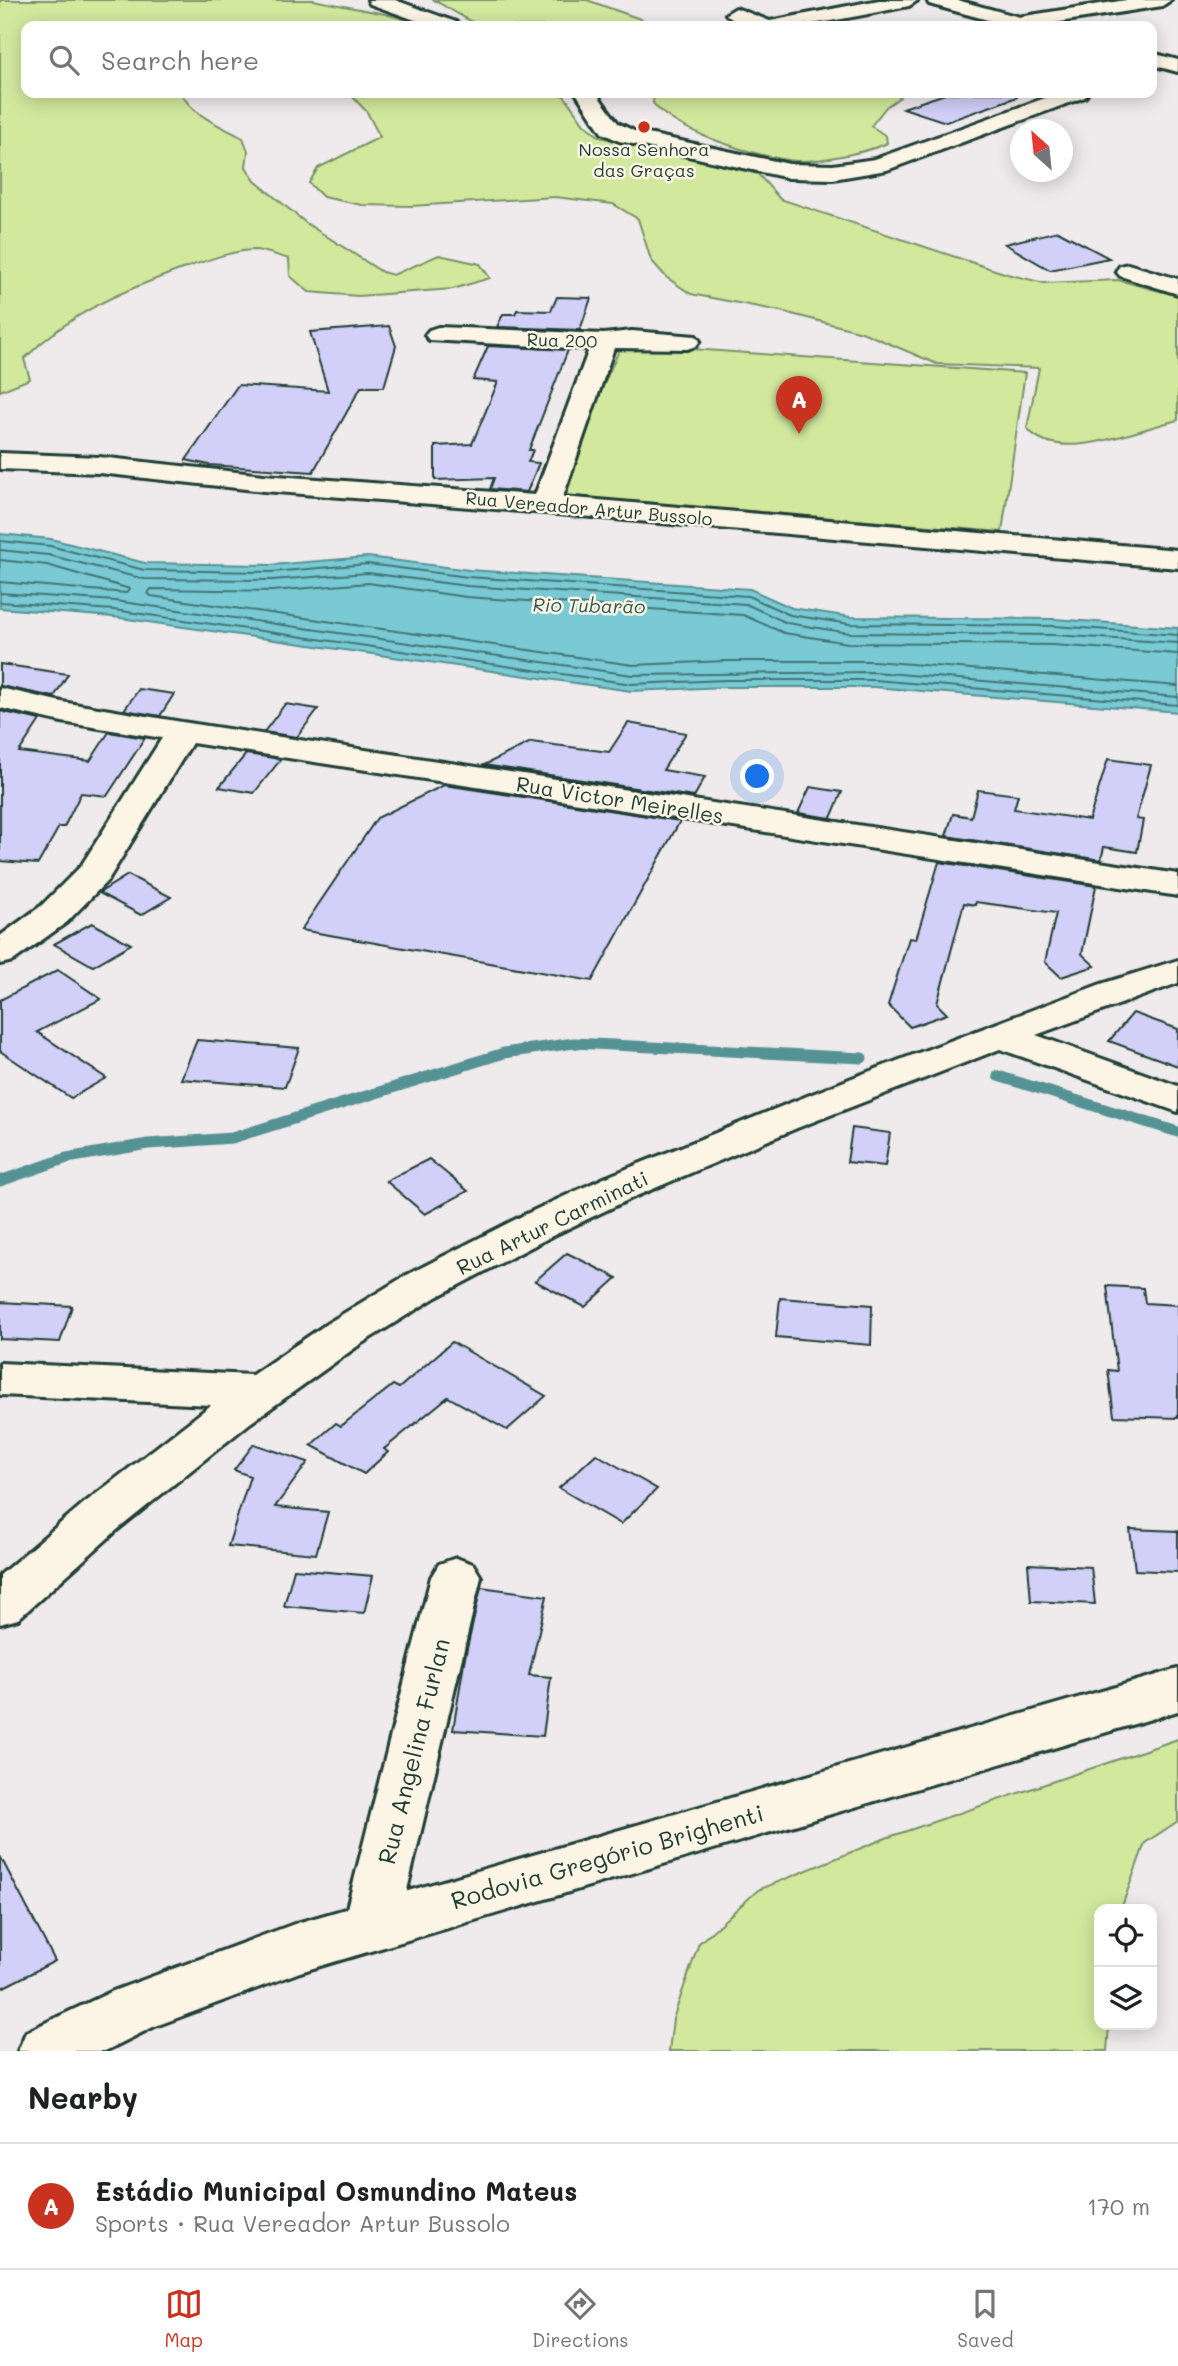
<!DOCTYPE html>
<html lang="en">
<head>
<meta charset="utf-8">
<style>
	body { margin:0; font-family:Mali,sans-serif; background:#f6f6f6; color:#202124 }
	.controls { position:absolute; right:21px; bottom:21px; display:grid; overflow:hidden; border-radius:14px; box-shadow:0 4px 18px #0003 }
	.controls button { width:63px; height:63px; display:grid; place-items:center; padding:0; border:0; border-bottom:2px solid #e0e0e0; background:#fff; color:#202124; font:35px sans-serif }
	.compass { position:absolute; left:1010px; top:119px; width:63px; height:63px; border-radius:50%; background:#fff; box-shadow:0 4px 18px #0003; rotate:333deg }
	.you { position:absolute; left:758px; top:777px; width:24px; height:24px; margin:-18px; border:5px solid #fff; border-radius:50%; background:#1a73e8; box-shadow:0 0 0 10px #1a73e833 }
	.badge { display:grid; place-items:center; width:46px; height:46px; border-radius:50%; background:#c8321e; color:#fff; font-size:23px; font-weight:700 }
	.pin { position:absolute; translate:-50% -58px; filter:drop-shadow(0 2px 4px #0008) }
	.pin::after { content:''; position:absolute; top:37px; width:24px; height:21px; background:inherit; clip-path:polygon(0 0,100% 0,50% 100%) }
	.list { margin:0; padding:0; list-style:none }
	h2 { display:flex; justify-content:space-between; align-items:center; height:91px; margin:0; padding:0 28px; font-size:30px }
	h2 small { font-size:23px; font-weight:400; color:#757577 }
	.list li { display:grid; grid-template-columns:46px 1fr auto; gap:21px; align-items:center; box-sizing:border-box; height:126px; padding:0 28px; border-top:2px solid #e0e0e0 }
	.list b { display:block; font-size:26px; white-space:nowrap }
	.list p { margin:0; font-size:23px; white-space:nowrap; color:#757577 }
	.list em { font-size:23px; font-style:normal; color:#757577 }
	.icon { flex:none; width:38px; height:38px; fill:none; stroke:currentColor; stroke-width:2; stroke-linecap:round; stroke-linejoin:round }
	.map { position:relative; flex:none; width:1178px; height:2051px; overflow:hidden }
	.search { position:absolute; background:#fff; box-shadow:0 4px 18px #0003; left:21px; right:21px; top:21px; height:77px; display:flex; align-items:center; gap:18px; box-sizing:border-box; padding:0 24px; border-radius:14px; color:#757577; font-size:26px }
	.sheet { height:217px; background:#fff }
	nav { display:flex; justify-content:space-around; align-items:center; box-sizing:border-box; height:98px; border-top:2px solid #e0e0e0; background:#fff; font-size:19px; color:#757577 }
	nav a { display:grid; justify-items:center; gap:4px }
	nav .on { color:#c8321e }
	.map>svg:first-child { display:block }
	.green { fill:#d1e89d; stroke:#789268; stroke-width:2 }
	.water { fill:#79cad4; stroke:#559294; stroke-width:2 }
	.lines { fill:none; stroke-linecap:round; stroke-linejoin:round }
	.shore { stroke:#437574; stroke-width:2 }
	.stream { stroke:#559294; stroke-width:11 }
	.building { fill:#d2cff8; stroke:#1f3d34; stroke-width:2 }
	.minor-casing { stroke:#1f3d34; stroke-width:6 }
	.tertiary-casing { stroke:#1f3d34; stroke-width:6 }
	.primary-casing { stroke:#1f3d34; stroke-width:6 }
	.minor { fill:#fcf5e5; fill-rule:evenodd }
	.tertiary { fill:#fcf5e5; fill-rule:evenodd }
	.primary { fill:#fcf5e5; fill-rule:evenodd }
	.poi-dot { fill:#c8321e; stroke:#fcf5e5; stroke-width:2.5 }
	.labels { text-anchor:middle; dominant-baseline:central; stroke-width:5; stroke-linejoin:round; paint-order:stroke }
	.far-poi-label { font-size:18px; fill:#1f3d34; stroke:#fcf5e5 }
	.far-street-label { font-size:18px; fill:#1f3d34; stroke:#fcf5e5 }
	.far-water-label { font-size:19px; font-style:italic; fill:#315954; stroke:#fcf5e5 }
	.street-label { font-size:21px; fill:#1f3d34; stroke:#fcf5e5 }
	.near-street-label { font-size:24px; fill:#1f3d34; stroke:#fcf5e5 }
</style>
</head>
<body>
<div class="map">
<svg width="1178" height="2051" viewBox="0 0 1178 2051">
	<rect width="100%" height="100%" fill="#efeaeb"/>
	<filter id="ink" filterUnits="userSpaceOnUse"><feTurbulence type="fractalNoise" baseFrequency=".0143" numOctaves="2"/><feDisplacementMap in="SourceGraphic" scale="14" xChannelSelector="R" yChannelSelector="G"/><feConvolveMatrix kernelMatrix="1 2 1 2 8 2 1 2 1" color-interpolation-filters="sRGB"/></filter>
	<g filter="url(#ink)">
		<g class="green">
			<path d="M0,0H313L385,14L429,26H26V93H181C194,117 220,125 243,138L248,151L246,167L255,181L306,223L382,272L393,275L439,255L480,264L490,278L453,289L358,296L309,292L290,276L289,259C278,256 264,250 253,250C230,251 206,261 185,268C122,291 72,311 24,359L30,379L0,391Z"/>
			<polygon points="434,0 587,0 660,26 479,26"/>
			<path d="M349,93H558L565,97L584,124L600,137L758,174L780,199L1007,274L1044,283L1118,280L1178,296V420C1138,429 1058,466 1027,428L1039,368L937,364L862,332L780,311L691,294L666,277L651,260L638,219L613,204L555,197L411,206L362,205L323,197L309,183L318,168L380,137L367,112Z"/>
			<path d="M654,93H896L900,97L886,107L871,126L886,136L887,143C869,152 817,162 797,161C762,159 673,131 653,103Z"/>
			<polygon points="622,344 1025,373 1002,532 553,495"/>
			<polygon points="1178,1739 1178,1821 1145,1843 1121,1909 1099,1909 1099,2025 1109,2025 1107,2051 669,2051 673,2019 699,1943 758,1890 886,1838"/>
		</g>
		<polygon class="water" points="0,534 51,539 145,563 271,565 368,557 469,570 750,589 792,608 851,617 1054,619 1178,628 1178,712 873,687 727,687 631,691 113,617 0,608"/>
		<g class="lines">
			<g class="shore">
				<polyline points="0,541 50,546 144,570 271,572 368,564 468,577 748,596 790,615 850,624 1054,626 1178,635"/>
				<polyline points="0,550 48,555 144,579 272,580 368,573 467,586 746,604 787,623 849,633 1054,635 1178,643"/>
				<polyline points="0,560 47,565 130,589 126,593 0,582"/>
				<polyline points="0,593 115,601 632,675 874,672 1178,697"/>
				<polyline points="0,602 114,610 632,684 726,680 874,680 1178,705"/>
				<polyline points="1178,654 1053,645 848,643 784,633 743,615 466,597 368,583 272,591 151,589 148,593 151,596 633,665 726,661 874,661 1178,686"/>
			</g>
			<g class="stream">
				<polyline points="998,1076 1178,1132"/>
				<polyline points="0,1181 67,1158 148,1144 232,1138 504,1053 574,1043 862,1058"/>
			</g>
		</g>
		<g class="building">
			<polygon points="948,93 1016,93 1017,97 946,122 903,108"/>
			<polygon points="1058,231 1109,258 1050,270 1005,244"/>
			<polygon points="557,297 591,298 580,330 497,327 503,314 515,314 517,310 551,311"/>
			<polygon points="389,326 396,346 384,387 361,387 313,472 209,465 186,460 238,385 328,391 310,332"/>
			<polygon points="488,346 568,350 529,450 533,450 528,462 539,463 527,492 490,489 494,478 435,480 435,446 472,444 498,382 473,380"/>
			<polygon points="0,664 68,674 54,697 0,686"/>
			<polygon points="139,689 174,694 160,716 124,710"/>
			<polygon points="285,704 318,709 297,737 264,732"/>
			<polygon points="0,711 40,720 19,752 90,761 109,732 145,738 107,796 81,793 64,827 59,827 38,864 0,861"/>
			<polygon points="628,723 686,733 663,770 705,777 694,797 484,765 531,742 609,752"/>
			<polygon points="246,754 281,759 254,793 219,787"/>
			<polygon points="1108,759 1151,765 1136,819 1143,820 1137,852 1104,847 1101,860 946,836 953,814 971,817 978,790 1018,795 1014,809 1089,820"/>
			<polygon points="444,785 680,821 592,981 301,930 377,818"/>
			<polygon points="810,787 842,792 831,818 798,813"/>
			<polygon points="939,862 1096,886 1082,954 1095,966 1061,977 1045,962 1056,913 976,902 975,905 964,903 937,1004 947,1014 910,1027 888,1005 909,938 916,939"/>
			<polygon points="128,875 171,897 141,915 99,893"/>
			<polygon points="92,923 131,944 93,966 54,944"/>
			<polygon points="58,970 101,999 37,1032 106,1078 71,1098 0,1051 0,1000"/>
			<polygon points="1133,1013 1178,1029 1178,1066 1109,1041"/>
			<polygon points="197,1040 299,1048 285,1087 181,1079"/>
			<polygon points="852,1128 890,1133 885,1166 847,1162"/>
			<polygon points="429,1159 468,1191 425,1214 386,1181"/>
			<polygon points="567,1253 617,1278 585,1307 535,1281"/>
			<polygon points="1107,1286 1143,1288 1145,1303 1178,1305 1178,1418 1114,1416 1108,1370 1117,1371"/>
			<polygon points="780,1298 872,1305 871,1345 776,1337"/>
			<polygon points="0,1302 72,1306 60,1342 0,1339"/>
			<polygon points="452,1342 546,1396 507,1430 448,1397 384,1449 388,1452 364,1474 311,1445 336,1423 341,1426 393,1385 399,1388"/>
			<polygon points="254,1444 308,1462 275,1507 328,1512 316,1554 228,1546 250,1476 234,1470"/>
			<polygon points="596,1454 657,1489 621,1524 559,1488"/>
			<polygon points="1130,1529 1178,1531 1178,1572 1135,1570"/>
			<polygon points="1028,1564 1091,1567 1095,1604 1031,1601"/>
			<polygon points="294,1569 373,1576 364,1613 284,1606"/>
			<polygon points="481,1587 547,1596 529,1675 551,1677 543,1736 453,1730 464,1662"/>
			<polygon points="0,1856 55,1961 0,1989"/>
		</g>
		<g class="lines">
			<defs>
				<g id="minor">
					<polygon points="368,0 395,0 456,22 459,26 432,26 370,4"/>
					<path d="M879,0H918L909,6C874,12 750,44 726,14L736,8L770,21Z"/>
					<polygon points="1126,0 1171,0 1162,6 1034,26 1011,26 1008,23 1018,17"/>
					<polygon points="576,93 596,93 618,123 634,131 789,164 833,165 875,159 1059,93 1088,93 1085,97 887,170 833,179 789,178 619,141 602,133"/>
					<polygon points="1128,264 1178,279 1178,294 1120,276 1116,271 1120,266"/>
					<polygon points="438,327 604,334 632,331 696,336 700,341 696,346 687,349 614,348 563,497 1178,550 1178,568 546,513 264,491 99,473 0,469 0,453 99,457 264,475 535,495 589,349 429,340 425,335 429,330"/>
					<polygon points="0,688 62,702 182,722 1178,874 1178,896 192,743 108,880 67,922 13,961 0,964 0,936 41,906 81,866 162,738 62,722 0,708"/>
					<polygon points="1178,960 1178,983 1036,1035 1178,1086 1178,1112 1000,1049 797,1128 634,1197 554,1235 436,1297 359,1345 250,1423 117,1530 18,1619 0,1624 0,1575 83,1504 211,1405 0,1395 0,1363 252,1375 328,1323 405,1276 524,1215 604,1178 852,1078 1101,984"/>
					<polygon points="456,1558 473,1564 481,1577 399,1924 391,1941 371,1948 351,1941 343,1924 431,1577 439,1564"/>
				</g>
				<g id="tertiary">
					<polygon points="927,0 957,0 1038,22 1041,26 1010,26 929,4"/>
					<polygon points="1152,53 1178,60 1178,72 1152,65"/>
				</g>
				<polygon id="primary" points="1178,1669 1178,1711 300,1972 153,2027 105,2051 18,2051 26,2032 113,1991 297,1923"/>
			</defs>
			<use href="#minor" class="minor-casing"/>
			<use href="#tertiary" class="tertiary-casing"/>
			<use href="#primary" class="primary-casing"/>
			<use href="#minor" class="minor"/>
			<use href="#tertiary" class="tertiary"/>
			<use href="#primary" class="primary"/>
		</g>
	</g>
	<circle class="poi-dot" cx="644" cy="127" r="7"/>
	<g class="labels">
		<g class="far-poi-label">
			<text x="644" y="149">Nossa Senhora<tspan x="644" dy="21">das Graças</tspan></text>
		</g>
		<g class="far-street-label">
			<text transform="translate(562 340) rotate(2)">Rua 200</text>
			<text transform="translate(589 508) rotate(5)">Rua Vereador Artur Bussolo</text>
		</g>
		<g class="far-water-label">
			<text transform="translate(589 605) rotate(1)">Rio Tubarão</text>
		</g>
		<g class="street-label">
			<text transform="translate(620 799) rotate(9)">Rua Victor Meirelles</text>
			<text transform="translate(552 1222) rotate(-26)">Rua Artur Carminati</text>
		</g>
		<g class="near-street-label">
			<text transform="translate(413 1751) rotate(-76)">Rua Angelina Furlan</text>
			<text transform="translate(607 1856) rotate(-16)">Rodovia Gregório Brighenti</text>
		</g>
	</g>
</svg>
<div class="controls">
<button><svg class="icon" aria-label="locate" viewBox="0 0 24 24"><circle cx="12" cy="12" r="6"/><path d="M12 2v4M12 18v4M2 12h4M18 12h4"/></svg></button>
<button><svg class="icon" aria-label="layers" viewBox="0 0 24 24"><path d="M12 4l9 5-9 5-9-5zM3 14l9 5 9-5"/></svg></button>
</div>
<svg class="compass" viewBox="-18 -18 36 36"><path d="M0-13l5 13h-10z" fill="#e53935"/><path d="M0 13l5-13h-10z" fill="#757577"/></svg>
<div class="you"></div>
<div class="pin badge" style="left:799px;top:434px">A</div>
<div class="search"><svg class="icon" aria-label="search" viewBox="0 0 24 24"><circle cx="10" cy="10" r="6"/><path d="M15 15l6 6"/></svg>Search here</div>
</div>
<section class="sheet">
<h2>Nearby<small></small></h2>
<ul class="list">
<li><span class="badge">A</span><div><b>Estádio Municipal Osmundino Mateus</b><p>Sports · Rua Vereador Artur Bussolo</p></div><em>170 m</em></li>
</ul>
</section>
<nav>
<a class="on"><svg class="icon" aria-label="map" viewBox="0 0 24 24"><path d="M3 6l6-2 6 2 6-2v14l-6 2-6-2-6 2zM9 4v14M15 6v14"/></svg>Map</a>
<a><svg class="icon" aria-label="directions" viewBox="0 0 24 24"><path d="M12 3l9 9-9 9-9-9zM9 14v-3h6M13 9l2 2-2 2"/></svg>Directions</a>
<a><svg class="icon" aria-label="saved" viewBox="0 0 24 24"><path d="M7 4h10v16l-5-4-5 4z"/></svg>Saved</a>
</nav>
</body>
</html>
